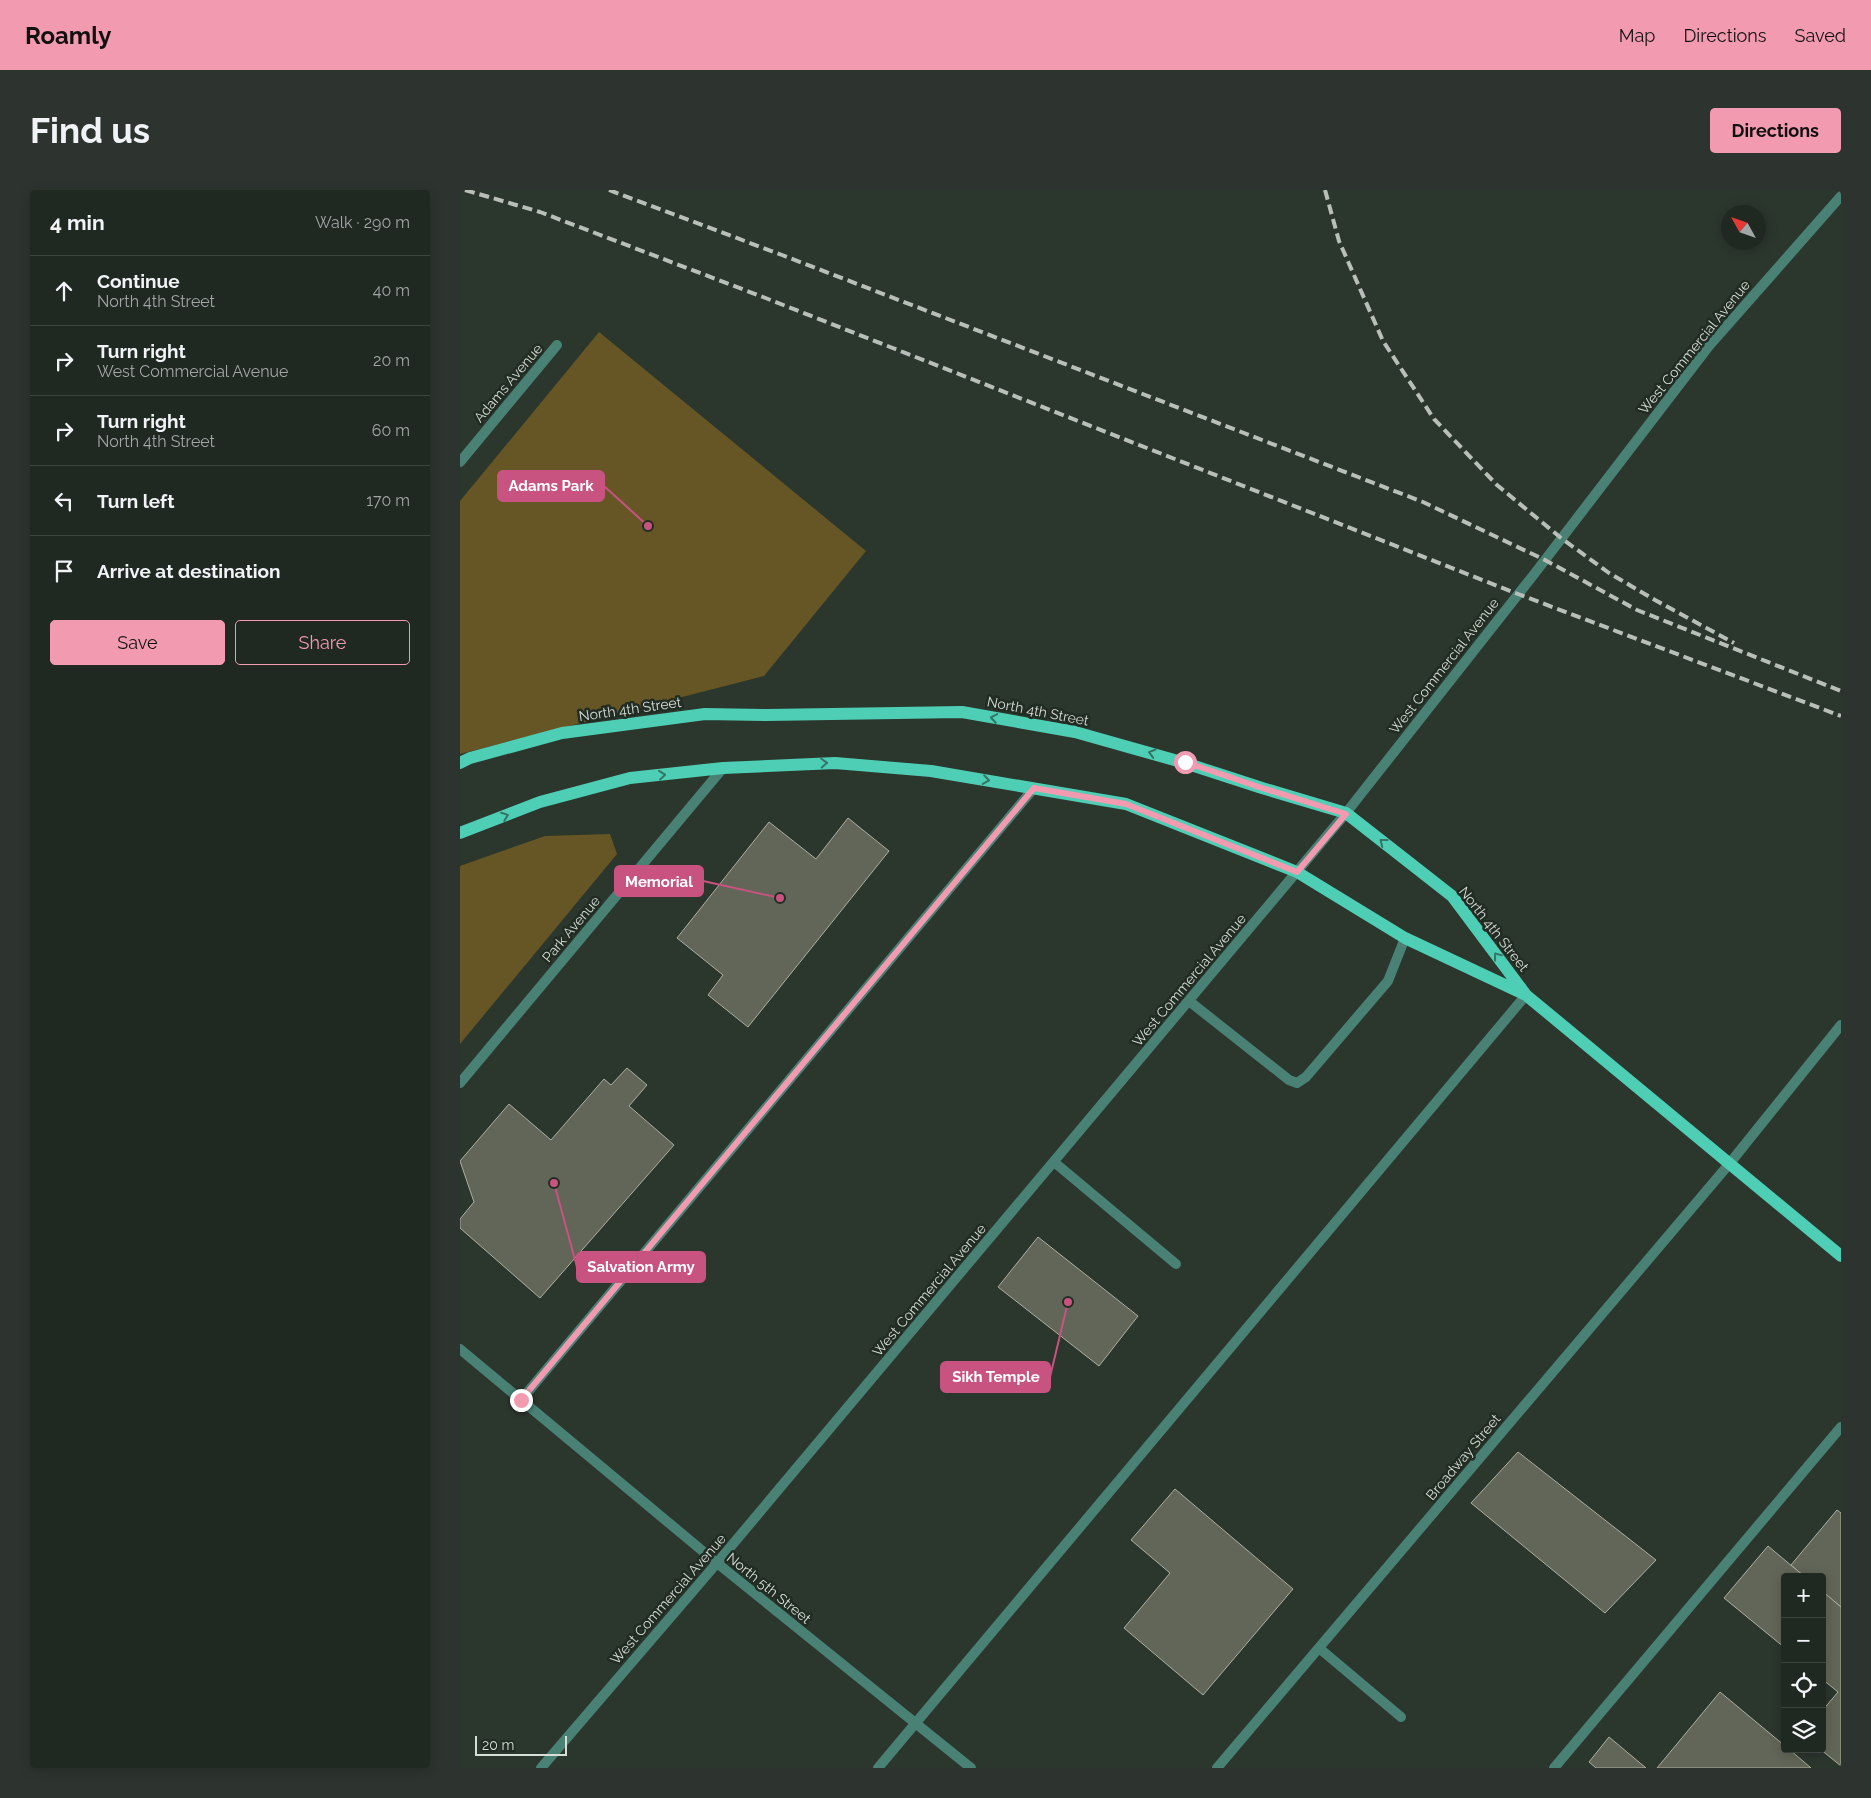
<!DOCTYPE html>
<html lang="en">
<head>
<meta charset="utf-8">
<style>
	body { margin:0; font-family:Raleway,sans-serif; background:#2d342f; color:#f1f3f6 }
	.controls { position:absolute; right:15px; bottom:15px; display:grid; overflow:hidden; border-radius:5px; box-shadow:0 2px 12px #0003 }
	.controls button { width:45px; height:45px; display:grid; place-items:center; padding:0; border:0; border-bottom:1px solid #3d4440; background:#202822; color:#f1f3f6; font:25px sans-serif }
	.compass { position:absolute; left:1261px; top:15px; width:45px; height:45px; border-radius:50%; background:#202822; box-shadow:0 2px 12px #0003; rotate:310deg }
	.scale { position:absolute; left:15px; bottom:12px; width:92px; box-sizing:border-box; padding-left:5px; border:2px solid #d7ddd7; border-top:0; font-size:14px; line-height:18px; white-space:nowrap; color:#d7ddd7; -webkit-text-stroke:4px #212c23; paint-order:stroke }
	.stop { position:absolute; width:15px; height:15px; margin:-11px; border:4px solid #f29aaf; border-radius:50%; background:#fff }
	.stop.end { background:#f29aaf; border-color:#fff; box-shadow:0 1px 5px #0008 }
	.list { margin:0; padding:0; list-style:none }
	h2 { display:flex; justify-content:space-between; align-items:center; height:65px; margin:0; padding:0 20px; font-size:21px }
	h2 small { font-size:16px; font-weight:400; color:#a2a6a5 }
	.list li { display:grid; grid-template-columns:32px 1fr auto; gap:15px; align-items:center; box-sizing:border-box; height:70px; padding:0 20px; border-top:1px solid #3d4440 }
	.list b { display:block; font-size:19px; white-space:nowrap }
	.list p { margin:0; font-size:16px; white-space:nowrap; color:#a2a6a5 }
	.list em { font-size:16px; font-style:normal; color:#a2a6a5 }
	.actions { display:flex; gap:10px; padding:15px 20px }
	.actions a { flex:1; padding:11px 0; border:1px solid #f29aaf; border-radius:5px; text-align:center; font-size:18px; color:#f29aaf }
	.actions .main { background:#f29aaf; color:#111 }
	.icon { flex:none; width:28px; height:28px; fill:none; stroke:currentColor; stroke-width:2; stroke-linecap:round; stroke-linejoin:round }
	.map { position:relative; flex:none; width:1381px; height:1578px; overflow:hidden; border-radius:5px }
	header { display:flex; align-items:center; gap:30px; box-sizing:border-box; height:70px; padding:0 25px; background:#f29aaf; color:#111 }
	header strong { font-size:24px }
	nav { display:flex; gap:28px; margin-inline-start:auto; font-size:18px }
	.intro { display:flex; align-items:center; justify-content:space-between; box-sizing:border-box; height:120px; padding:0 30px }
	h1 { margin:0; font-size:35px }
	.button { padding:12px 22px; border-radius:5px; background:#f29aaf; color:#111; font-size:18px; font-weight:700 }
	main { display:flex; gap:30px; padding:0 30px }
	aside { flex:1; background:#202822; border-radius:5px; box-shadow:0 2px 12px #0003 }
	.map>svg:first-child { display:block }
	.green { fill:#665625 }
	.building { fill:#626658; stroke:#acb0a1 }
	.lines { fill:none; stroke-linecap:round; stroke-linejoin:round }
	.lane { stroke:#498174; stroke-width:10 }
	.street { stroke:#498174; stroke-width:10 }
	.primary { stroke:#4eceb5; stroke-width:12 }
	.rail { stroke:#b8bfb9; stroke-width:4; stroke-dasharray:10 5; stroke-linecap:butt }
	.oneway { stroke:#357565 }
	.route { stroke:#f29aaf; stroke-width:6 }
	.labels { text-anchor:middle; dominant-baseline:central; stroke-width:5; stroke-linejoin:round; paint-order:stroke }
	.street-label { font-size:14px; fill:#d7ddd7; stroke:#212c23 }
	.leader { fill:none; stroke:#c85380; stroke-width:2 }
	.callout-dot { fill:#c85380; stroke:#212c23; stroke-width:2 }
	.callout { fill:#c85380; stroke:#c85380; stroke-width:2 }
	.callout-label { font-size:15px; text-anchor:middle; font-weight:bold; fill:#fff }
</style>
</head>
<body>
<header>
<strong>Roamly</strong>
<nav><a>Map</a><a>Directions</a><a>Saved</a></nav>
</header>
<div class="intro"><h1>Find us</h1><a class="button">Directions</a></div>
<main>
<aside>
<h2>4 min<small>Walk · 290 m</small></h2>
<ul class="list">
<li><svg class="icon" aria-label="ahead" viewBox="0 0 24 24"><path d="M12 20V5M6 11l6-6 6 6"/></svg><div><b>Continue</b><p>North 4th Street</p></div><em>40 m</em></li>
<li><svg class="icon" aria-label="right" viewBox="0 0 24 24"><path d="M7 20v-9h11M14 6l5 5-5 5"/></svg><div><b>Turn right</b><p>West Commercial Avenue</p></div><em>20 m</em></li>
<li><svg class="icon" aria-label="right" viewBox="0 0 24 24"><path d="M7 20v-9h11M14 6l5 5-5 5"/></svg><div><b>Turn right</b><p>North 4th Street</p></div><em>60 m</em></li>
<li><svg class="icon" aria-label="left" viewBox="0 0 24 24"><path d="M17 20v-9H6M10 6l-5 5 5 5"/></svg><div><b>Turn left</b></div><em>170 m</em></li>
<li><svg class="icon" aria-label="arrive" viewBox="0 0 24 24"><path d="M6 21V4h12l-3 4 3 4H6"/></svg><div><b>Arrive at destination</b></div></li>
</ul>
<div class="actions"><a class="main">Save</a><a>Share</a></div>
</aside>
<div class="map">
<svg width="1381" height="1578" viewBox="0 0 1381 1578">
	<rect width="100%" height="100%" fill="#2b362d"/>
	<g class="green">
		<polygon points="139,142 406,361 304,486 0,564 0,311"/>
		<polygon points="150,644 157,664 0,854 0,676 85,646"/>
	</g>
	<g class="building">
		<polygon points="388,628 429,661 288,837 248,805 263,785 217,748 309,632 356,669"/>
		<polygon points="167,878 187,895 169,916 214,955 80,1108 0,1038 0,1029 14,1012 0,971 49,914 91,950 144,889 151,895"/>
		<polygon points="578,1047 678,1126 639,1176 538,1097"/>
		<polygon points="1058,1262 1196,1370 1145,1423 1011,1313"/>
		<polygon points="715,1299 833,1399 743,1505 664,1438 710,1383 671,1350"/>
		<polygon points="1377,1320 1381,1323 1381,1417 1362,1401 1362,1387 1345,1387 1331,1375"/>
		<polygon points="1308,1356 1345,1387 1325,1387 1325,1458 1264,1408"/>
		<polygon points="1362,1401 1381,1417 1381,1576 1360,1559 1362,1559 1362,1521 1378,1502 1362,1489"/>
		<polygon points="1260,1502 1325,1556 1325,1559 1329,1559 1351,1578 1197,1578"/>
		<polygon points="1149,1547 1186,1578 1136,1578 1129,1572"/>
	</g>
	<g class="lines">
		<g class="lane">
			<polyline points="729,811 829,890 837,893 846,887 928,791 945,748"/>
			<polyline points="594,972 716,1074"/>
			<polyline points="61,1210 574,598"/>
			<polyline points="859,1458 941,1527"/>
			<polyline points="418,1578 1066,805"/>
			<polyline points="1094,1578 1381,1237"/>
		</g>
		<g class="street">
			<polyline points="0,272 97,155"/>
			<polyline points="0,893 263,578"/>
			<polyline points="0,1159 257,1373 511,1578"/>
			<polyline points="81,1578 257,1373 886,623 1075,383 1249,156 1381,6"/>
			<polyline points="757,1578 1270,973 1381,835"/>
		</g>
		<g class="primary">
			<polyline points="0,573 10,568 102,543 245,524 307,525 502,522 615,542 725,573 802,598 886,623 992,706 1066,805 1381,1066"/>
			<polyline points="0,643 80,612 170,588 263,578 375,573 471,581 666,614 837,682 945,748 1064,804"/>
		</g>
		<g class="rail">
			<polyline points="5,0 80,22 303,107 1058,404 1381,526"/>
			<polyline points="149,0 322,65 963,312 1085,370 1177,420 1381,501"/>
			<polyline points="865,0 879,51 923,151 974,229 1037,295 1101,348 1149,383 1195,410 1274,453"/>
		</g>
	</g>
	<defs><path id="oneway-chevron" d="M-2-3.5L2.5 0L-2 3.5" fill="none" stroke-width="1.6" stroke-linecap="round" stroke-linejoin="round" transform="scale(1.25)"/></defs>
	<g class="oneway">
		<use href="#oneway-chevron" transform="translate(534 528) rotate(-170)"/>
		<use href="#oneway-chevron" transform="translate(692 563) rotate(-164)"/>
		<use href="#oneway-chevron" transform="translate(364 573) rotate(-3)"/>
		<use href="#oneway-chevron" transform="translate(202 585) rotate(-6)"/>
		<use href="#oneway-chevron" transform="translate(526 590) rotate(9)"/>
		<use href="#oneway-chevron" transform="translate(45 626) rotate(-21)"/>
		<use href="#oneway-chevron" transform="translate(923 652) rotate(-142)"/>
		<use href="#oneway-chevron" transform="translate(1037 766) rotate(-127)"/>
	</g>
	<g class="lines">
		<polyline class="route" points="61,1210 574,598 666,614 837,682 886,624 802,598 725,572"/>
	</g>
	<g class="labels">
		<g class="street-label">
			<text transform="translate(1234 157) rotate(-51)">West Commercial Avenue</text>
			<text transform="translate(48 193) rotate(-50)">Adams Avenue</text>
			<text transform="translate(984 476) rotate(-52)">West Commercial Avenue</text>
			<text transform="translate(170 519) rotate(-8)">North 4th Street</text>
			<text transform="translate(578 521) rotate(11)">North 4th Street</text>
			<text transform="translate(111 739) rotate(-50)">Park Avenue</text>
			<text transform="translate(1034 739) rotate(52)">North 4th Street</text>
			<text transform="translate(729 790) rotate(-50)">West Commercial Avenue</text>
			<text transform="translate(469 1100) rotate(-50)">West Commercial Avenue</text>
			<text transform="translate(1003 1267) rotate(-50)">Broadway Street</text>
			<text transform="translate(309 1398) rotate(39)">North 5th Street</text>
			<text transform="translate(208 1409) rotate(-49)">West Commercial Avenue</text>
		</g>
	</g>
	<path class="leader" d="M188 336L144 296M320 708L243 691M94 993L117 1077M608 1112L590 1187"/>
	<g class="callout-dot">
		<circle cx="188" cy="336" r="5"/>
		<circle cx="320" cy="708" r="5"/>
		<circle cx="94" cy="993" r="5"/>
		<circle cx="608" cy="1112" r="5"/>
	</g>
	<g class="callout">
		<rect x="38" y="281" width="106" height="30" rx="5"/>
		<rect x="155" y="676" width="88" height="30" rx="5"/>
		<rect x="117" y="1062" width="128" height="30" rx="5"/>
		<rect x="481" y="1172" width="109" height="30" rx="5"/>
	</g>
	<g class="callout-label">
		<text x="91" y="301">Adams Park</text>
		<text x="199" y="697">Memorial</text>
		<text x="181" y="1082">Salvation Army</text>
		<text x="536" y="1192">Sikh Temple</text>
	</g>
</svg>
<div class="controls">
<button>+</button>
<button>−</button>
<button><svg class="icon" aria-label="locate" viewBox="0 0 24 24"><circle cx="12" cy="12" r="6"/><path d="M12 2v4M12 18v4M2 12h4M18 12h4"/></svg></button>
<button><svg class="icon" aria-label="layers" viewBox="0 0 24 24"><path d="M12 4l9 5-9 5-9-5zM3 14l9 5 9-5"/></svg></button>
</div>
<svg class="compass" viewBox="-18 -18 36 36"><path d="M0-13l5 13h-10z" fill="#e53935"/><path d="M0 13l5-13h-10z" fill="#a2a6a5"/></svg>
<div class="scale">20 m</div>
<div class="stop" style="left:725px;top:572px"></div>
<div class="stop end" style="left:61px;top:1210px"></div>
</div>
</main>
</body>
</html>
